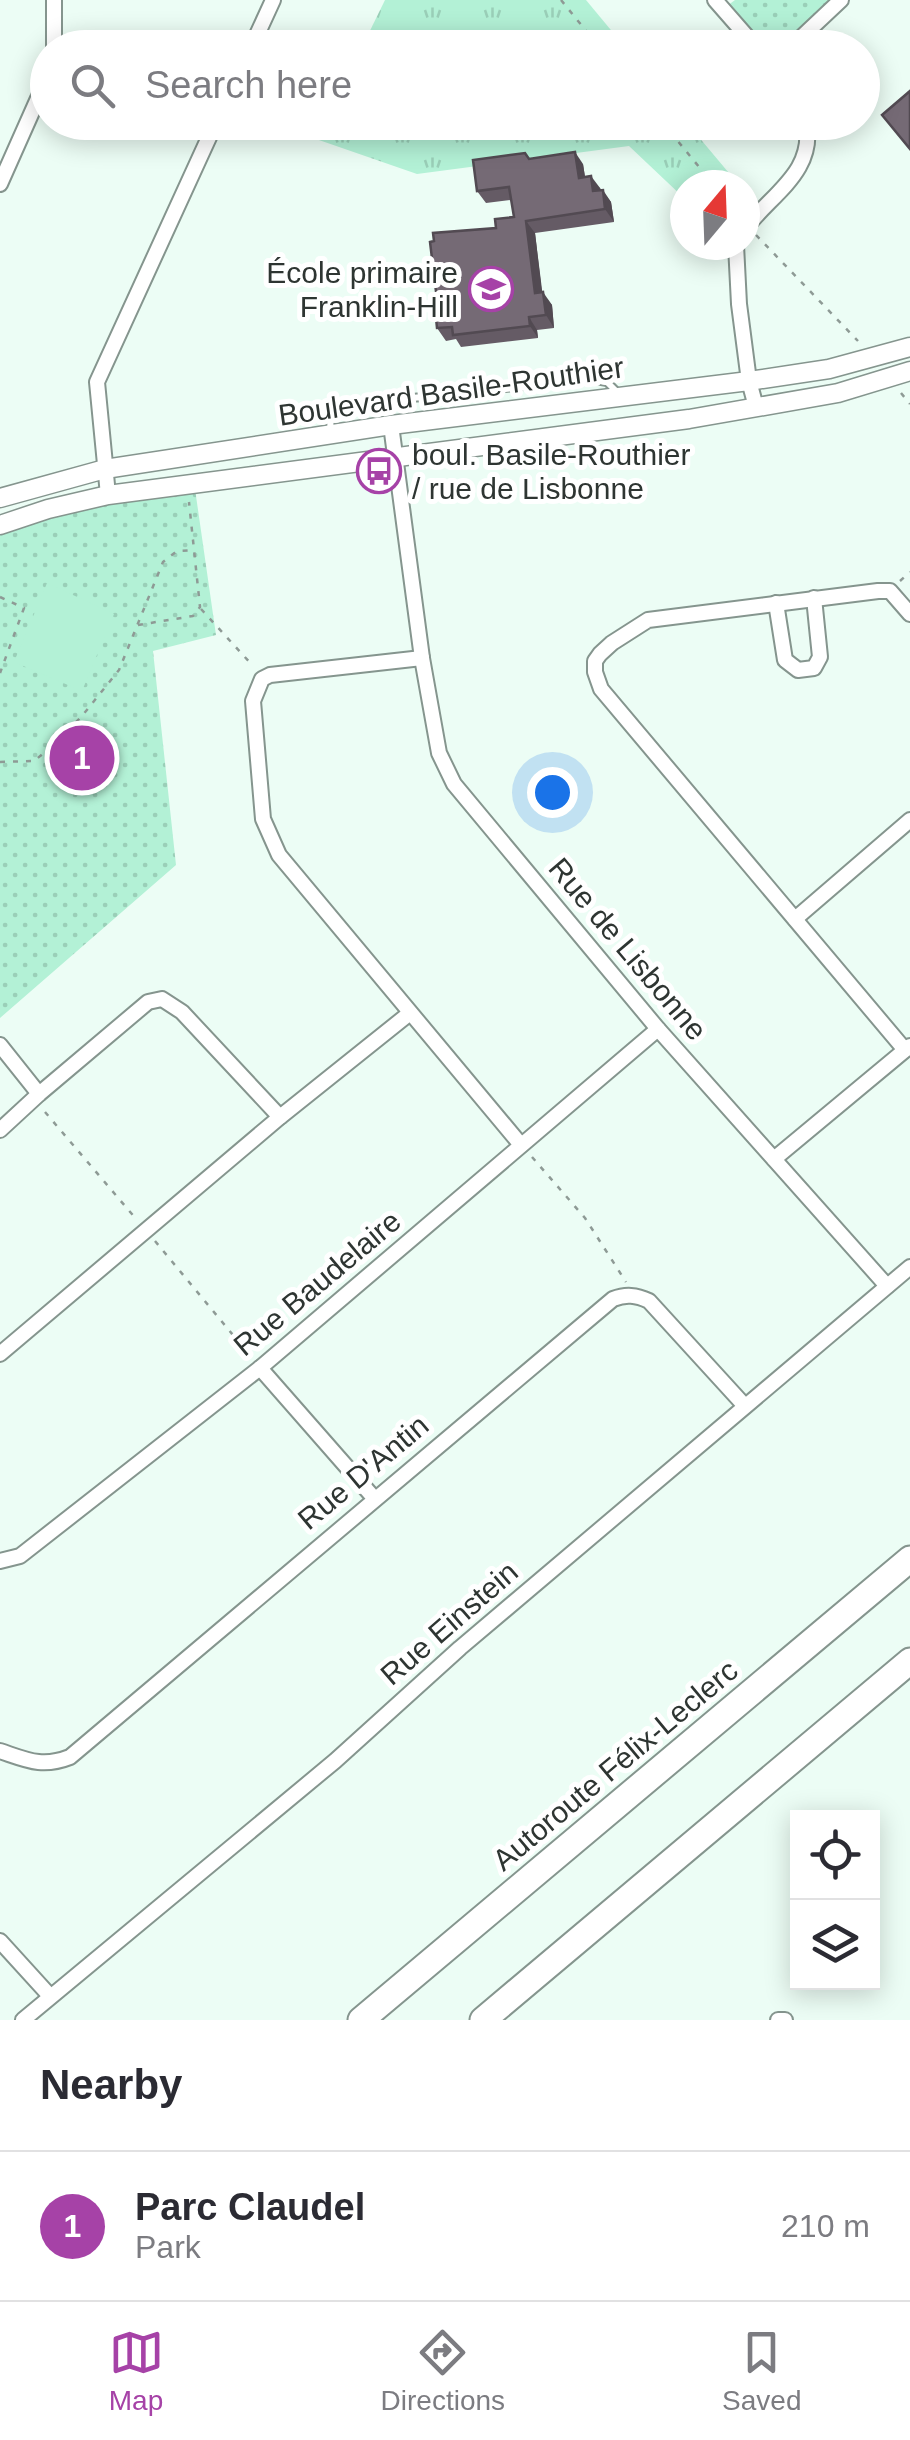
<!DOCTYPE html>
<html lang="en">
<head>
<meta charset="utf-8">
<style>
	body { margin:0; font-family:Helvetica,sans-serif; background:#f7f7f7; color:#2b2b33 }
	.controls { position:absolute; right:30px; bottom:30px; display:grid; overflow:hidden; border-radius:0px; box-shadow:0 5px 25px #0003 }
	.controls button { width:90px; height:90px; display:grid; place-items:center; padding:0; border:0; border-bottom:2px solid #e1e1e2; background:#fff; color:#2b2b33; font:50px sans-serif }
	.compass { position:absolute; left:670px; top:170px; width:90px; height:90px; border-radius:50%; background:#fff; box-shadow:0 5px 25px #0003; rotate:19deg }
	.you { position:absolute; left:552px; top:792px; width:35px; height:35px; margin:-25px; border:8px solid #fff; border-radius:50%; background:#1a73e8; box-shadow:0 0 0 15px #1a73e833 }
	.badge { display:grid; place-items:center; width:65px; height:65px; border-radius:50%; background:#a642a7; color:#fff; font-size:32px; font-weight:700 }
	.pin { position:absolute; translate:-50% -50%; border:5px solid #fff; box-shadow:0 2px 10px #0006 }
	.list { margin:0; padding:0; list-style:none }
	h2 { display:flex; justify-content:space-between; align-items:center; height:130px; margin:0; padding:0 40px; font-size:42px }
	h2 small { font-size:32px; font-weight:400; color:#7c7c81 }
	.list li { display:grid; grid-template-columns:65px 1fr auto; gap:30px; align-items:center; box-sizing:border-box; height:150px; padding:0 40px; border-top:2px solid #e1e1e2 }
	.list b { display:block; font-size:38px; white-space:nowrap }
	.list p { margin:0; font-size:32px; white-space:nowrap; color:#7c7c81 }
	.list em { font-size:32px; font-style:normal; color:#7c7c81 }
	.icon { flex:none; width:55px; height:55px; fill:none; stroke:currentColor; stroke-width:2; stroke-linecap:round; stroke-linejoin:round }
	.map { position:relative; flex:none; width:910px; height:2020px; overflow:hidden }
	.search { position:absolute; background:#fff; box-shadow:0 5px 25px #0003; left:30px; right:30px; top:30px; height:110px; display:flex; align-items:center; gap:25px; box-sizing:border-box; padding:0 35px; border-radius:55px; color:#7c7c81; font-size:38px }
	.sheet { height:280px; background:#fff }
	nav { display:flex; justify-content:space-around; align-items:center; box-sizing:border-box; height:140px; border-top:2px solid #e1e1e2; background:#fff; font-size:28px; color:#7c7c81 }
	nav a { display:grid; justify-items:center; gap:5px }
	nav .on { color:#a642a7 }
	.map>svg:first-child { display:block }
	.grass { fill:url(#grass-tufts) }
	.park { fill:url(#park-dots) }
	.pitch { fill:#b3f1d6 }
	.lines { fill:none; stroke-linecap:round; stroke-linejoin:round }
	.service-casing { stroke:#85958e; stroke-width:10 }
	.minor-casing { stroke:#85958e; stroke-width:18 }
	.tertiary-casing { stroke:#85958e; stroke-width:21 }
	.motorway-casing { stroke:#85958e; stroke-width:29 }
	.path { stroke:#8e9a95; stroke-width:2.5; stroke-dasharray:5 8; stroke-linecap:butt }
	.service { stroke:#fff; stroke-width:6 }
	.minor { stroke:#fff; stroke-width:14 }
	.tertiary { stroke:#fff; stroke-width:18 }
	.motorway { stroke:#fff; stroke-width:25 }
	.wall { fill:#655b65 }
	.shaded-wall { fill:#524a52 }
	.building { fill:#756a75; stroke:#524a52; stroke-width:2.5 }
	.labels { text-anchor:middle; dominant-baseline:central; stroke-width:10; stroke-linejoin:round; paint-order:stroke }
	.poi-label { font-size:30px; fill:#2e3532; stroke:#fff; text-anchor:end }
	.street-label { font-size:30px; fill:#2e3532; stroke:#fff }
</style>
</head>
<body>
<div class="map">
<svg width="910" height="2020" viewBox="0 0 910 2020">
	<defs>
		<pattern id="grass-tufts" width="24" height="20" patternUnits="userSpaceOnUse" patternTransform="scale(2.5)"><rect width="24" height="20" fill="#b3f1d6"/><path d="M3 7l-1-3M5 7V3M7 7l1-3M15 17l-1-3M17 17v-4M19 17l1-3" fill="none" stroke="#9acfb8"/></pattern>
		<pattern id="park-dots" width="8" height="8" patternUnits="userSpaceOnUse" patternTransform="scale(2.5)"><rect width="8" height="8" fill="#b3f1d6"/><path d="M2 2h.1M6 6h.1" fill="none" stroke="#9acfb8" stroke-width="1.8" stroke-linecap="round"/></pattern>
	</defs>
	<rect width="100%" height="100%" fill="#ecfdf5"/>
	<g class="grass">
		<polygon points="385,0 586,0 625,47 362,47"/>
		<polygon points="324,122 687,123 739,185 685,185 685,199 629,146 417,174 316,139"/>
	</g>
	<g class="park">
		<polygon points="735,0 841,0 790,47 757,47 723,9"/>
		<polygon points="194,482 216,635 153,651 176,865 0,1018 0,525"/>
	</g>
	<polygon class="pitch" points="47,583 114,614 82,691 14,662"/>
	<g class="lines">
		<defs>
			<polyline id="service" points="330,432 331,413 338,406 590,379 607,382 619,394"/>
			<g id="minor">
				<polyline points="715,0 757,48"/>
				<polyline points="54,48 54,0"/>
				<polyline points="251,48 273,0"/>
				<polyline points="790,48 841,0"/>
				<polyline points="0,184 48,76"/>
				<path d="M745,229C771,194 816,172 806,122"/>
				<polyline points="736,245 739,304 749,381 756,407"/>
				<polyline points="391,425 422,658 439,753 454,784 658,1029 887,1286"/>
				<polyline points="108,495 97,382 216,122"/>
				<polyline points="776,603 785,660 798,670 814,668 820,657 814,598"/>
				<polyline points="422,658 270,675 262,679 253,701 263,819 279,855 521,1145"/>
				<polyline points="795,919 910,820"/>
				<polyline points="0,1045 39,1094"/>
				<polyline points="905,1050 601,689 595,672 595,661 600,654 612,643 648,620 878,591 890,591 910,614"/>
				<polyline points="0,1130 39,1094 148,1002 162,999 182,1012 280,1117"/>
				<polyline points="774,1159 910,1046"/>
				<polyline points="0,1354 280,1117 410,1013"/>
				<polyline points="260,1368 374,1498"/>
				<polyline points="0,1561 20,1556 260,1368 658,1029"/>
				<path d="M0,1751C27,1760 42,1768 70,1757L613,1299C626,1294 636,1295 649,1301L744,1405"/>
				<polyline points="0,1941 50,1996"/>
				<polyline points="23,2020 335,1761 460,1648 910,1267"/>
				<polyline points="778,2020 785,2020"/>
			</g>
			<g id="tertiary">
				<polyline points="0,498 105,469 391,425 749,381 829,369 910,347"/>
				<polyline points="0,525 48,509 108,495 689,419 838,393 910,371"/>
			</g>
			<g id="motorway">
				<polyline points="361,2020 910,1559"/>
				<polyline points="483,2020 910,1661"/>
			</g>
		</defs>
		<use href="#service" class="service-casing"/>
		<use href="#minor" class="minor-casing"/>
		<use href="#tertiary" class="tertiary-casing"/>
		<use href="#motorway" class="motorway-casing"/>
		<g class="path">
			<polyline points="561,0 600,48"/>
			<polyline points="662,122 714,185"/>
			<polyline points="756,235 858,341"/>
			<polyline points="901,393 910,404"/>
			<polyline points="900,581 910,572"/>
			<polyline points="0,597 24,608 0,673"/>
			<polyline points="201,609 253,666"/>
			<polyline points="138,625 193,616 200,607 189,502"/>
			<polyline points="0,762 34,761 56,743 82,716 119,670 163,562 177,551 195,550"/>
			<polyline points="45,1112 137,1220"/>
			<polyline points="532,1157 585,1218 626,1282"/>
			<polyline points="155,1241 252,1358"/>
		</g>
		<use href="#service" class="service"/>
		<use href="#minor" class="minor"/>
		<use href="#tertiary" class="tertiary"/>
		<use href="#motorway" class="motorway"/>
	</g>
	<polygon class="wall" points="583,164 585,177 600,188 611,202 614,222 535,233 542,293 552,305 554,328 537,330 538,338 461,347 456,339 446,341 437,328 438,308 496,228 514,217 511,200 486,203 477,191"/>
	<g class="shaded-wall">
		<polygon points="575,152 583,164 587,190 579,178"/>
		<polygon points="591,176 600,188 602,204 593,191"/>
		<polygon points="603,190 611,202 614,222 605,209"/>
		<polygon points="526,221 535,233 544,306 535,293"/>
		<polygon points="543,292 552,305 554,328 546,315"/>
		<polygon points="529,317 537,330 538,338 530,326"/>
	</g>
	<g class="building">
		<polygon points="910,91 910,149 882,115"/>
		<polygon points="575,152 579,178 591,176 593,191 603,190 605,209 526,221 535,293 543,292 546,315 529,317 530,326 453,335 452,327 437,328 435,308 438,308 430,242 434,241 433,233 496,228 495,219 514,217 509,187 477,191 473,160 525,153 529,159"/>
	</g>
	<defs>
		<symbol id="school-ring" viewBox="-11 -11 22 22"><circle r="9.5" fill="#fff" stroke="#a642a7" stroke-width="1.5"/><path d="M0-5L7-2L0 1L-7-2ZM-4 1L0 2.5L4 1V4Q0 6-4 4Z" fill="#a642a7"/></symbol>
		<symbol id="bus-ring" viewBox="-11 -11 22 22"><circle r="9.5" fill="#fff" stroke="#a642a7" stroke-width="1.5"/><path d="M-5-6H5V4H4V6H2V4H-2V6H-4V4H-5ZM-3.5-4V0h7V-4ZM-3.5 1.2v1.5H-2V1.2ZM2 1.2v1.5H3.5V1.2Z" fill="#a642a7"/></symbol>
	</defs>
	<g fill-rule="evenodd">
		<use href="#school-ring" x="466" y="264" width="50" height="50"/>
		<use href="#bus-ring" x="354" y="446" width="50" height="50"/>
	</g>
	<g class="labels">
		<g class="poi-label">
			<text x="458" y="272">École primaire<tspan x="458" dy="34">Franklin-Hill</tspan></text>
			<text x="412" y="454" text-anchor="start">boul. Basile-Routhier<tspan x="412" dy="34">/ rue de Lisbonne</tspan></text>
		</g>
		<g class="street-label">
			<text transform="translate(451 391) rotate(-8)">Boulevard Basile-Routhier</text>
			<text transform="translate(628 949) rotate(50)">Rue de Lisbonne</text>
			<text transform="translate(317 1283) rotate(-40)">Rue Baudelaire</text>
			<text transform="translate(363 1472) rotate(-40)">Rue D'Antin</text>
			<text transform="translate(449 1623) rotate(-41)">Rue Einstein</text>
			<text transform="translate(615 1765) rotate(-40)">Autoroute Félix-Leclerc</text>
		</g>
	</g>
</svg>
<div class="controls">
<button><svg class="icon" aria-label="locate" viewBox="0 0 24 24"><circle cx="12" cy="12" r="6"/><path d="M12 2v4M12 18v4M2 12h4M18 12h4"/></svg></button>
<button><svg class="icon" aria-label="layers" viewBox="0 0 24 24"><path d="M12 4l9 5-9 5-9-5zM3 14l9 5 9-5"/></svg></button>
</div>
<svg class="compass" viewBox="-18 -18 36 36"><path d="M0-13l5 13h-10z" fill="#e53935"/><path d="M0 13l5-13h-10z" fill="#7c7c81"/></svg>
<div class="you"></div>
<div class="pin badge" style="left:82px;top:758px">1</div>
<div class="search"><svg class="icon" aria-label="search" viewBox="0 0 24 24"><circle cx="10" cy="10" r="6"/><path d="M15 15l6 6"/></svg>Search here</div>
</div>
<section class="sheet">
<h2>Nearby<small></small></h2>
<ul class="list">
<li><span class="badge">1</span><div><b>Parc Claudel</b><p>Park</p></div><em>210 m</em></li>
</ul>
</section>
<nav>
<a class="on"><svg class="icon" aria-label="map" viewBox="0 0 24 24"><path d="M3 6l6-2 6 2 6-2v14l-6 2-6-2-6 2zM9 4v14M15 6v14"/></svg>Map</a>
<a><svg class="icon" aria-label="directions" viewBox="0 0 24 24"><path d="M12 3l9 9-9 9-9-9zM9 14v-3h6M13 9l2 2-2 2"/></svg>Directions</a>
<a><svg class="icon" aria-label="saved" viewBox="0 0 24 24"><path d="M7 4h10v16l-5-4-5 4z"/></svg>Saved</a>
</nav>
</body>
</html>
